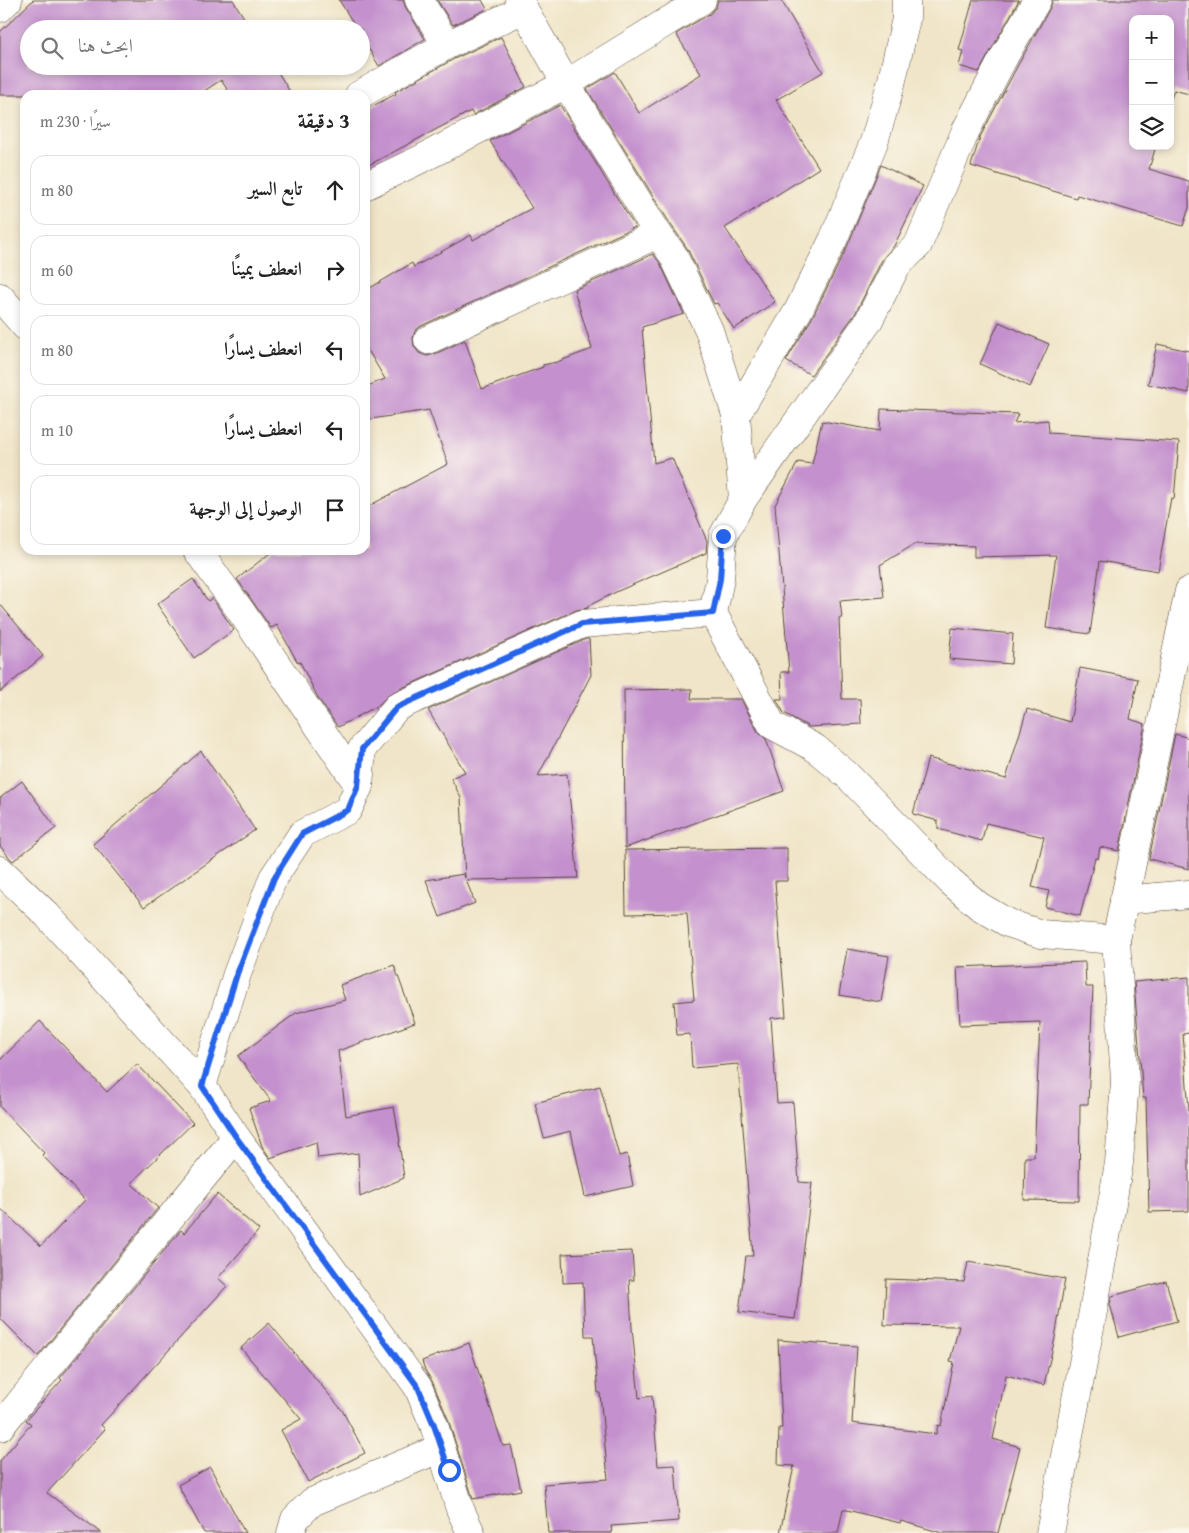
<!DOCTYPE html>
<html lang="ar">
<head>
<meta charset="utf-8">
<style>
	body { margin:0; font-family:"Gentium Book Plus",Amiri,serif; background:#f2f2f2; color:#222; direction:rtl }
	.controls { position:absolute; right:15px; top:15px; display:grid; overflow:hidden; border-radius:10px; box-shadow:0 2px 8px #0003 }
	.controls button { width:45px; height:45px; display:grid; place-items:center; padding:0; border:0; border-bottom:1px solid #e0e0e0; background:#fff; color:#222; font:25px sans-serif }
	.stop { position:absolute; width:15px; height:15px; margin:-11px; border:4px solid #2563eb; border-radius:50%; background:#fff }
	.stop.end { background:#2563eb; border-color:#fff; box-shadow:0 1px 5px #0008 }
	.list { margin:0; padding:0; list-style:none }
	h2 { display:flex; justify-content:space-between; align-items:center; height:65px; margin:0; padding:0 20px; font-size:21px }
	h2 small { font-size:16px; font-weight:400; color:#767676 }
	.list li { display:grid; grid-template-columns:32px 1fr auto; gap:15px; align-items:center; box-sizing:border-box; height:70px; margin:0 10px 10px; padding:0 10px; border:1px solid #e0e0e0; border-radius:15px }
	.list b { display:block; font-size:19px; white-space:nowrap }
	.list em { font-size:16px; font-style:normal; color:#767676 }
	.icon { flex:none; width:28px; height:28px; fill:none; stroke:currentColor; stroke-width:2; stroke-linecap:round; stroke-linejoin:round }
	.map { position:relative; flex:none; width:1189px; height:1533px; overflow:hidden; direction:ltr }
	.search { position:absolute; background:#fff; box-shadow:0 2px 8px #0003; left:20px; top:20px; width:350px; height:55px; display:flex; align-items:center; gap:12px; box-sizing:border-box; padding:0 18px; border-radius:28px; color:#767676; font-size:19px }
	.panel { position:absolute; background:#fff; box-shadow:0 2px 8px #0003; left:20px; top:90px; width:350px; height:465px; border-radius:15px; direction:rtl }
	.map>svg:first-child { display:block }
	.building { fill:#c491ce }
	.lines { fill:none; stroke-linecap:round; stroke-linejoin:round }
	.minor-casing { stroke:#564638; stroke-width:29 }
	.minor { stroke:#fff; stroke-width:28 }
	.route { stroke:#2563eb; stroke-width:6 }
</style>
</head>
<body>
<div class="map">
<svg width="1189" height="1533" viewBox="0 0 1189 1533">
	<rect width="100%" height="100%" fill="#fbf7ec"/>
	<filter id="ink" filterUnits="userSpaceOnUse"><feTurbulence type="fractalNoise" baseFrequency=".02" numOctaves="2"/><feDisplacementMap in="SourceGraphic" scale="10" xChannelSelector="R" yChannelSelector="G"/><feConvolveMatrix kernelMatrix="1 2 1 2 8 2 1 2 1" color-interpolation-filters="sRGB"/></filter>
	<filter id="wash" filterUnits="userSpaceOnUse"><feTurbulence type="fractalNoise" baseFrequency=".0096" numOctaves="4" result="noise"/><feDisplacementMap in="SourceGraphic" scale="20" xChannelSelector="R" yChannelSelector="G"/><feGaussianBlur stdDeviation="1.12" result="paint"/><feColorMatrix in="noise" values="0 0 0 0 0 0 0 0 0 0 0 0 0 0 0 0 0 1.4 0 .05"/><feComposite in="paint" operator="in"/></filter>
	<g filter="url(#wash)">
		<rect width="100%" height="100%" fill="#f0e5c8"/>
		<g id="blocks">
			<g class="building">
				<polygon points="33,0 233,0 251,29 29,29 29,66 274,66 292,95 231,95 221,80 198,95 0,95 0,32"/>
				<polygon points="339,0 403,0 406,8 425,39 379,66 361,36 361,29 357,29"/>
				<polygon points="437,0 482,0 487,9 453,25"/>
				<polygon points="718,0 781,0 823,72 776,100 819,168 725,228 775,302 734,329 717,303 714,304 687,248 671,225 587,89 615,72 639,113 701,74 676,34 711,13 716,7"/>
				<polygon points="973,0 1019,0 979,72 959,66 963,51 959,50"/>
				<polygon points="1053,0 1189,0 1189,94 1174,90 1170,101 1170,19 1133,19 1133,146 1156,146 1149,169 1189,181 1189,208 1183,226 1077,195 1076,198 971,166 980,137 1019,63 1050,8"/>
				<polygon points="501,37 526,87 473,115 471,111 365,167 365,110 396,94 395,92 454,59"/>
				<polygon points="560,105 635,227 421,326 415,331 413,338 414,346 419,353 427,356 435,354 465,340 482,389 543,367 543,365 557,362 592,349 574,290 653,254 660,263 684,314 642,327 654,463 672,458 707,541 706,553 618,591 588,606 588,608 576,610 391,693 377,706 338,727 318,698 300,662 298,663 277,625 271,628 237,579 274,550 365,550 365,508 448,464 429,410 365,420 365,387 385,379 365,345 365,291 412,263 414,267 471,235 473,240 532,208 490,141"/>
				<polygon points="881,165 923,186 894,246 883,258 855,314 811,375 786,361 812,318 847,247"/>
				<polygon points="999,322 1049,344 1030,387 980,364"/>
				<polygon points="1157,344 1189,351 1189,393 1148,384"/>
				<polygon points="881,409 1018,414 1014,423 1048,420 1049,433 1179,442 1174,499 1171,498 1158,571 1100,561 1090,634 1046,628 1056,555 974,557 974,546 915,544 880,565 884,597 840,601 842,618 839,618 842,699 860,699 861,724 809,727 784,713 776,699 782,699 781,672 789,672 775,505 798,462 812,464 822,421 880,431"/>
				<polygon points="193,579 208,601 212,598 234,630 194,658 157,604"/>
				<polygon points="0,604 43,656 0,692"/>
				<polygon points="952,628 1013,634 1011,664 949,659"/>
				<polygon points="586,639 589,639 591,675 538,776 567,774 578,878 466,880 475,903 440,917 426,880 464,874 465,878 461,798 451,778 465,772 428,710"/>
				<polygon points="1080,668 1138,679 1130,719 1145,724 1119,851 1100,847 1098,859 1095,858 1080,916 1045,907 1049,891 1032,887 1044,837 986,823 982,841 938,829 938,821 913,814 928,758 1006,779 1027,709 1070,722"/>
				<polygon points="692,689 691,699 741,699 758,732 766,739 784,791 625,848 624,690"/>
				<polygon points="1175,734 1189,738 1189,869 1149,859"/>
				<polygon points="201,751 255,830 144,907 93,844"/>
				<polygon points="22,781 56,828 13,861 9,857 0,846 0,798"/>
				<polygon points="787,848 787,881 775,881 786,1017 771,1018 777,1103 793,1102 799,1182 812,1183 795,1319 739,1312 746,1256 753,1256 738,1064 692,1068 690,1034 677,1035 674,1002 694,1000 687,913 626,914 625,850"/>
				<polygon points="847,949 889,956 881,1002 839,995"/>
				<polygon points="1085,962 1086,987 1093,987 1088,1104 1080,1104 1079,1201 1024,1200 1025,1157 1034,1157 1040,1022 960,1025 957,967"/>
				<polygon points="394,965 415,1023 338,1051 346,1116 394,1107 400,1142 399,1142 404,1178 360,1197 358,1153 318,1158 316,1142 270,1158 262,1146 249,1108 271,1101 238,1056 296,1013 345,1000 340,985"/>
				<polygon points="1189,977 1189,1033 1183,1034 1189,1111 1189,1211 1149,1212 1146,1098 1143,1098 1134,982"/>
				<polygon points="40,1021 107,1092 137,1064 193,1123 131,1183 158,1208 38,1356 0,1318 0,1208 41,1246 85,1200 42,1155 44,1153 0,1107 0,1060"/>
				<polygon points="600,1086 619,1156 627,1154 633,1186 585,1197 571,1131 544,1138 535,1103"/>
				<polygon points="217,1194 259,1230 218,1278 227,1286 101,1425 105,1429 47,1493 102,1533 0,1533 0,1461 31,1424 26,1420 62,1380 60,1378 181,1230 184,1233"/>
				<polygon points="632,1251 634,1280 629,1280 632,1328 639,1398 652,1396 658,1466 675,1465 679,1521 611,1526 612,1533 548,1533 544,1484 608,1479 600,1393 598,1393 593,1336 585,1336 583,1282 563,1283 562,1254"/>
				<polygon points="968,1262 1065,1279 1055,1338 1044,1385 1006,1375 993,1439 1020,1447 998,1533 942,1533 901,1521 900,1523 843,1509 838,1533 780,1533 794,1466 778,1465 779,1428 782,1428 778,1340 857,1346 852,1423 936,1434 938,1425 941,1426 954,1362 950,1361 959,1326 884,1325 886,1279 964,1282"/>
				<polygon points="1166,1281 1177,1321 1119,1337 1110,1304 1112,1296"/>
				<polygon points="269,1323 342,1410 365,1453 308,1482 281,1430 301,1419 241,1348"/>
				<polygon points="469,1343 503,1446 511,1445 521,1490 473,1499 448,1419 432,1381 425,1370 422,1361"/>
				<polygon points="210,1467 245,1533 204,1533 178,1485"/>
			</g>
		</g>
	</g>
	<g filter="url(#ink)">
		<use href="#blocks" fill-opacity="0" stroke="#564638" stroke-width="1"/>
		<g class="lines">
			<defs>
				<g id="minor">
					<polyline points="419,0 447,45"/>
					<polyline points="519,0 566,84 658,234 673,255 709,330 736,415 743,499"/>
					<polyline points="1037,0 1005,55 966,130 918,245 897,265 868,322 743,499 723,536 720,579 713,613 772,725 815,748 846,774 950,881 979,906 1008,923 1041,934 1116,940"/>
					<polyline points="0,8 8,0"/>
					<polyline points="359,95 447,45 524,9"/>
					<polyline points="365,186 423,158 566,84 702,0"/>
					<polyline points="0,297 25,326"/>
					<polyline points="428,340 658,234"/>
					<polyline points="736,415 798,311 833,240 874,142 891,84 906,19 906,0"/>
					<polyline points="197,550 242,613 359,786"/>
					<polyline points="0,870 47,915 202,1086 236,1137 0,1427"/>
					<polyline points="1124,900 1189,894"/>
					<polyline points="202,1086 237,974 273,878 302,834 348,810 359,786 362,749 397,707 582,624 713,613"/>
					<polyline points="236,1137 418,1387 434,1425 460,1509 471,1533"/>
					<polyline points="291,1533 295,1519 312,1502 441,1448"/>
					<polyline points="1050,1533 1092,1317 1119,1163 1125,1081 1116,940 1189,591"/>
				</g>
			</defs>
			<use href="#minor" class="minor-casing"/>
			<use href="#minor" class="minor"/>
		</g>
	</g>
	<g class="lines" filter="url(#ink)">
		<polyline class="route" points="449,1470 434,1425 418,1387 236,1137 202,1086 237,974 274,878 302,834 348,810 358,786 362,749 397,707 582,624 713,613 720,579 723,536"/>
	</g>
</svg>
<div class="controls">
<button>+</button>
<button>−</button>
<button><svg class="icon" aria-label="layers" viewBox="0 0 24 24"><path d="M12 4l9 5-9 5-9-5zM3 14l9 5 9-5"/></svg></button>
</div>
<div class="stop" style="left:449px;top:1470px"></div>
<div class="stop end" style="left:723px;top:536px"></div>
<div class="search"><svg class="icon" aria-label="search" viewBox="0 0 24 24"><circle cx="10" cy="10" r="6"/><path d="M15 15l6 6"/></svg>ابحث هنا</div>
<section class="panel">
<h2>3 دقيقة<small>سيرًا · 230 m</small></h2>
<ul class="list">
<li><svg class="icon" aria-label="ahead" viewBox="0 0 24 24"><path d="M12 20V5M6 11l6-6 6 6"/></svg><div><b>تابع السير</b></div><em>80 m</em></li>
<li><svg class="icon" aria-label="right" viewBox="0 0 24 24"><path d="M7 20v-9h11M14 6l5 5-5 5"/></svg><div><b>انعطف يمينًا</b></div><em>60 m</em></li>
<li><svg class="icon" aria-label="left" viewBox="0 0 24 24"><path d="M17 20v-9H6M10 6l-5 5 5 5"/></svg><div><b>انعطف يسارًا</b></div><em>80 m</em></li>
<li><svg class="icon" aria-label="left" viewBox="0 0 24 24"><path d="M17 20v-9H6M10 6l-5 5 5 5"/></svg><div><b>انعطف يسارًا</b></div><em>10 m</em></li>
<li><svg class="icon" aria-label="arrive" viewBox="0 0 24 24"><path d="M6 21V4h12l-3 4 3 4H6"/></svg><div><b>الوصول إلى الوجهة</b></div></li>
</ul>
</section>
</div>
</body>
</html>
